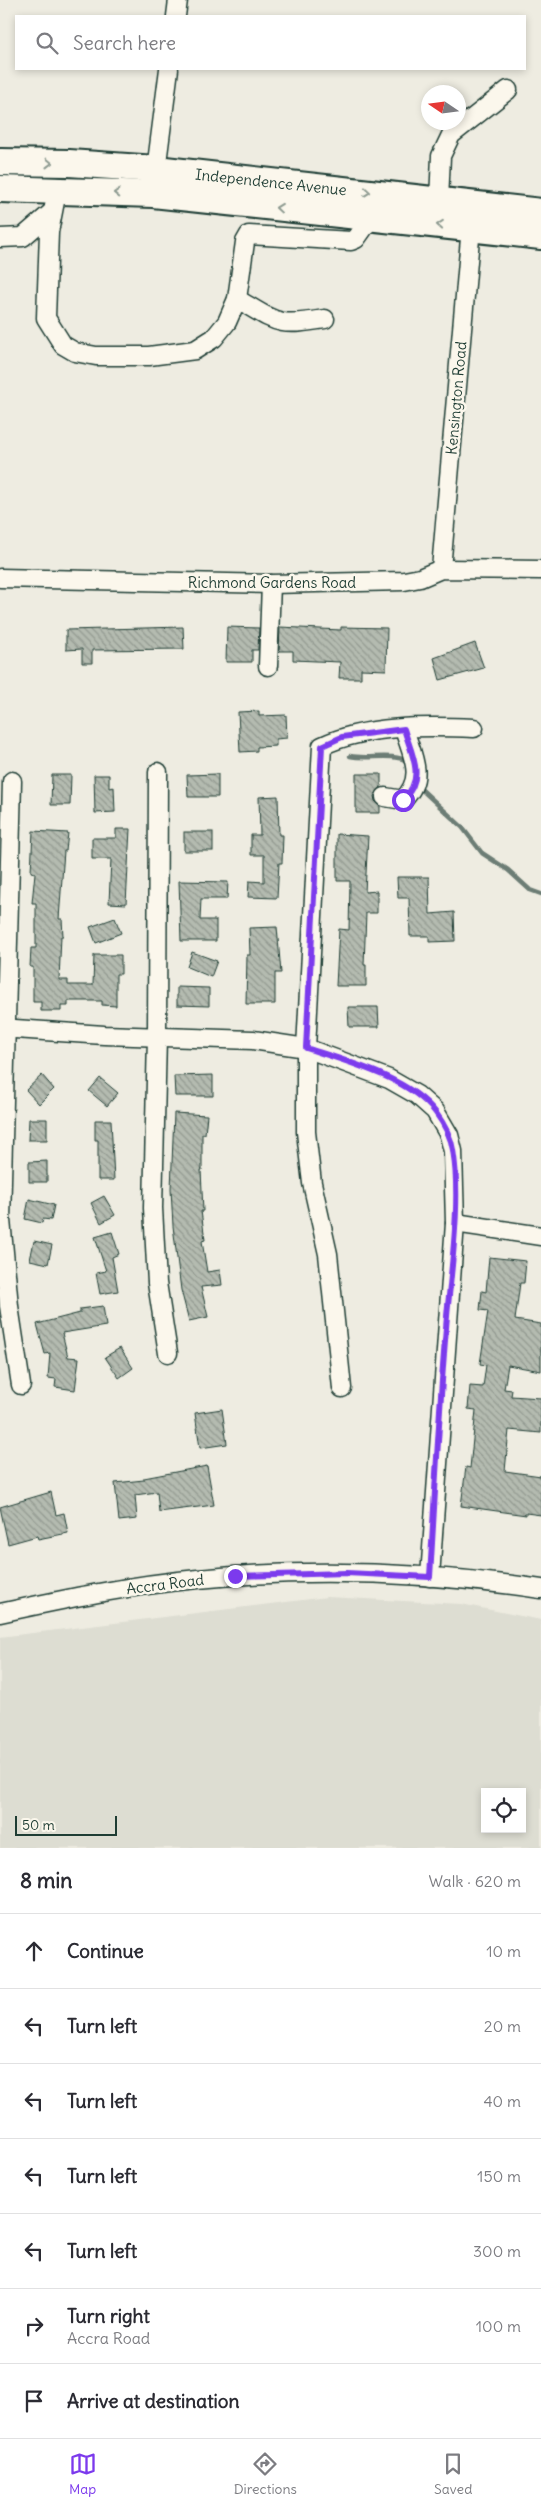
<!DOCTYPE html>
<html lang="en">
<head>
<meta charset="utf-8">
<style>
	body { margin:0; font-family:Delius,sans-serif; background:#f7f7f7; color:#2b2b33 }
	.controls { position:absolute; right:15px; bottom:15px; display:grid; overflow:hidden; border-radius:0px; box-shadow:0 2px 8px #0003 }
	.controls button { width:45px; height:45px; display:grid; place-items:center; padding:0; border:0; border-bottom:1px solid #e1e1e2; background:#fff; color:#2b2b33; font:25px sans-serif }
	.compass { position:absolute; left:421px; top:85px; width:45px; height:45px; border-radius:50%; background:#fff; box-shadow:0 2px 8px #0003; rotate:283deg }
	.scale { position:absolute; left:15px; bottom:12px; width:102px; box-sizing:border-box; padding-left:5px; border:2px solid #1f3d34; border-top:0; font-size:14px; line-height:18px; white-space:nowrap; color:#1f3d34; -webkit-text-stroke:4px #fbf7ec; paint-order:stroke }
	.stop { position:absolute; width:15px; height:15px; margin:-11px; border:4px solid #7c3aed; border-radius:50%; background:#fff }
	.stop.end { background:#7c3aed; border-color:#fff; box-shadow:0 1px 5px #0008 }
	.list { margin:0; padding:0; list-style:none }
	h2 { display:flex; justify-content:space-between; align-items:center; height:65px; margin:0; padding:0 20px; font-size:21px }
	h2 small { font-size:16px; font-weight:400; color:#7c7c81 }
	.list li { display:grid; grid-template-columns:32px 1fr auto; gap:15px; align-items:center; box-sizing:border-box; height:75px; padding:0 20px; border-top:1px solid #e1e1e2 }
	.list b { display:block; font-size:19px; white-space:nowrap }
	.list p { margin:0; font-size:16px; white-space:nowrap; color:#7c7c81 }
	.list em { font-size:16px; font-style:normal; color:#7c7c81 }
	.icon { flex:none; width:28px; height:28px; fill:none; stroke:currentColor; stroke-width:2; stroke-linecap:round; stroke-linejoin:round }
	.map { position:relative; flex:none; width:541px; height:1848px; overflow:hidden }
	.search { position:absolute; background:#fff; box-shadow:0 2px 8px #0003; left:15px; right:15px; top:15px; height:55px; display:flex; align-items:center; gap:12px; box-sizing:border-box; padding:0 18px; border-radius:0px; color:#7c7c81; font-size:19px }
	.sheet { height:590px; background:#fff }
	nav { display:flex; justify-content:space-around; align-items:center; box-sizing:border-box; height:70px; border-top:1px solid #e1e1e2; background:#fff; font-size:14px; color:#7c7c81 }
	nav a { display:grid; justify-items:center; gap:2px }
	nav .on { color:#7c3aed }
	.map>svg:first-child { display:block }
	.built { fill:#ddddd2; fill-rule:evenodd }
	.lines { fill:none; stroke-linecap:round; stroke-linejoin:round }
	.stream { stroke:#6c7d74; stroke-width:4.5 }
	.building { fill:url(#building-back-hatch); stroke:#1f3d34 }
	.minor-casing { stroke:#1f3d34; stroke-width:21 }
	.highway-casing { stroke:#1f3d34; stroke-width:30 }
	.minor { stroke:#fbf7ec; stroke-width:18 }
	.highway { stroke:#fbf7ec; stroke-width:26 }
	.oneway { stroke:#8d9a90 }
	.route { stroke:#7c3aed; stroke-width:6 }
	.labels { text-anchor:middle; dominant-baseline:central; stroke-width:5; stroke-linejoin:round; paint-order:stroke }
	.street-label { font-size:15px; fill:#1f3d34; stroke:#fbf7ec }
</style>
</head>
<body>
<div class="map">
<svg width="541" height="1848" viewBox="0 0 541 1848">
	<defs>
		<pattern id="building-back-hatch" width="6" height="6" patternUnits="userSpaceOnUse" patternTransform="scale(1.25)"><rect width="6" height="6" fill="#b4bbb0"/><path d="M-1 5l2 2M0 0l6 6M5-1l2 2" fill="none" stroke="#929990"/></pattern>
	</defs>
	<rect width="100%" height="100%" fill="#eeece1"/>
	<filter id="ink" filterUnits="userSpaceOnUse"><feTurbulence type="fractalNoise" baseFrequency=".02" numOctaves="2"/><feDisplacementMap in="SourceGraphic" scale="10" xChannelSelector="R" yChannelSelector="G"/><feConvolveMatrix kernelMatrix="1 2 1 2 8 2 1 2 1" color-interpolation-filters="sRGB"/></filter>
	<g filter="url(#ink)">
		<path class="built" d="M327,1597L461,1604L541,1620V1848H0V1637ZM485,1792H522V1829H485Z"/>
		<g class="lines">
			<g class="stream">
				<path d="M350,756C369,760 392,752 409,762"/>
				<polyline points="421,789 462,827 482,853 508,870 530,890 541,894"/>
			</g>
		</g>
		<g class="building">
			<polygon points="183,627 184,649 92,650 92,663 82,663 82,649 66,650 66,630"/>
			<polygon points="227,627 259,628 258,650 252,650 252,662 226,662"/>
			<polygon points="280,627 341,630 341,627 387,628 386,670 361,669 361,678 339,678 340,662 293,660 293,651 279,651"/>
			<polygon points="475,643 484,668 440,680 434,658"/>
			<polygon points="259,711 259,716 286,715 287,738 276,739 276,746 257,747 257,751 240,752 238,712"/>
			<polygon points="218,774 218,797 188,797 187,775"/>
			<polygon points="356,774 381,774 381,787 374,796 375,801 380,806 380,813 356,813"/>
			<polygon points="52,775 71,775 70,805 51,805"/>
			<polygon points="94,775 109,775 109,788 114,787 115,812 95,813"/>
			<polygon points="278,796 279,835 283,835 282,863 279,863 277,898 248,897 249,881 264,882 264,855 251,855 251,835 260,835 259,797"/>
			<polygon points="116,829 130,829 126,904 109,903 111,859 92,859 92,838 116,838"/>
			<polygon points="33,831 68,833 66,851 64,851 59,919 62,919 63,936 61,936 59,980 68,980 68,985 93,985 94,955 121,955 121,974 116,974 116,1006 102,1005 102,1001 68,1001 68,1006 61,1006 61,1011 41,1011 41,1002 33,1002 33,967 30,967 31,948 36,948 36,903 32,903 35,873 31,872"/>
			<rect x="184" y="832" width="29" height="19"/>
			<polygon points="337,834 368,836 365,892 377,891 377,913 366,913 364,965 366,965 366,986 336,986 339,929 349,930 350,881 337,881"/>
			<polygon points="397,877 429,877 430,914 454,912 455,941 429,942 429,936 410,936 409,898 398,898"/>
			<polygon points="179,881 228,882 227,899 201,899 200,920 216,920 216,941 181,941"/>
			<polygon points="115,918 121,933 96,943 90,927"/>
			<polygon points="277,927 281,973 275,973 275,1004 246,1004 247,955 250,955 249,928"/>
			<polygon points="192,952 217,961 211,977 187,967"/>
			<polygon points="177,987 209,988 209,1006 177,1005"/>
			<polygon points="348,1007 378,1007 379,1027 349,1027"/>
			<polygon points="42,1075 54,1089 39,1104 26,1090"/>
			<polygon points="213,1075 213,1096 175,1096 174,1076"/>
			<polygon points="100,1078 118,1093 107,1106 89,1091"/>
			<polygon points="174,1113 207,1115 205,1134 202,1134 202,1170 201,1170 203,1211 201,1211 205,1240 202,1241 207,1272 220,1270 222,1285 201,1287 208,1317 189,1321 181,1290 173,1226 171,1189"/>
			<polygon points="29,1119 47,1119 47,1140 28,1140"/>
			<polygon points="95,1120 111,1120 114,1180 98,1180 98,1140 95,1140"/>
			<polygon points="47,1161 47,1182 29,1182 29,1162"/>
			<polygon points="104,1196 115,1215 101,1223 91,1203"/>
			<polygon points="29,1199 54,1205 51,1220 43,1219 42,1223 25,1219"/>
			<polygon points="112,1232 119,1254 112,1257 118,1291 100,1294 96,1273 106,1271 95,1237"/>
			<polygon points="34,1241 52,1245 48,1264 30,1260"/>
			<polygon points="489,1257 526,1261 524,1283 520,1283 515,1320 541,1324 541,1371 508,1365 504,1389 512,1390 511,1396 541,1398 541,1433 509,1430 505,1471 541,1476 541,1515 526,1513 526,1515 461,1506 466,1467 470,1468 476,1410 468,1409 470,1386 483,1387 486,1365 480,1364 488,1311 480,1310 482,1291 486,1292"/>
			<polygon points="103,1306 106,1326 62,1333 68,1357 79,1358 75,1390 55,1387 56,1379 48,1378 50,1353 45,1354 37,1324 80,1313 80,1309"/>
			<polygon points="120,1348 133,1368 119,1378 105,1357"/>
			<polygon points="222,1409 227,1444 200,1448 195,1413"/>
			<polygon points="207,1466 214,1505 159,1512 157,1492 135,1495 137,1519 119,1521 115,1483 144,1480 144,1478"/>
			<polygon points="51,1492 56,1515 64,1513 68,1533 38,1539 37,1536 8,1544 0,1507"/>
		</g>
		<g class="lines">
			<defs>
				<g id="minor">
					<polyline points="176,16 178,0"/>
					<polyline points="155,178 169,69"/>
					<polyline points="57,191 49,232 46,318 63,345 75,352 96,356 149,356 195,350 214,338 227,322 237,299 245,242 249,235 351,241 356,239 371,218"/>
					<polyline points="439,200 441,156 451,135 508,90"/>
					<polyline points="0,238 23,237 52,212"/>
					<path d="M237,299C278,323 277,327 325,319"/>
					<polyline points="441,569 471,227"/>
					<polyline points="0,578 271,584 404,581 420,578 441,569 541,570"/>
					<polyline points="268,666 271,584"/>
					<polyline points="158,772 157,1037 153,1208 157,1283 168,1353"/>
					<polyline points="12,781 1,1220 9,1306 21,1385"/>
					<path d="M385,797L403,800C426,777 412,756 404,729"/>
					<polyline points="0,1028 104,1035 253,1040 306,1048 389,1079 417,1095 435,1111 449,1135 453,1151 455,1223 430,1577"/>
					<polyline points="455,1223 541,1236"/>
					<path d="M342,1388L328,1254L312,1183L306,1132V1048L322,746C365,725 426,726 474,728"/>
					<path d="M0,1613C65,1599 131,1585 198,1579C311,1568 428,1572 541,1589"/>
				</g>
				<g id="highway">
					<polyline points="0,162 69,163 156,169 541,212"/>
					<polyline points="0,189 153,194 541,236"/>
				</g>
			</defs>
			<use href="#minor" class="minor-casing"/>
			<use href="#highway" class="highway-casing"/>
			<use href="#minor" class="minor"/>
			<use href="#highway" class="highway"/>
		</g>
		<defs><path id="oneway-chevron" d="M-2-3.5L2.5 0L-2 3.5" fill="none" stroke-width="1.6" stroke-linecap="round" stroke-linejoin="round" transform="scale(1.25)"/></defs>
		<g class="oneway">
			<use href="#oneway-chevron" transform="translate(49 163) rotate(1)"/>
			<use href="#oneway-chevron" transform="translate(367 192) rotate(6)"/>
			<use href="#oneway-chevron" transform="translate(117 193) rotate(-178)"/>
			<use href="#oneway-chevron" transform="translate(279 208) rotate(-174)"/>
			<use href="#oneway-chevron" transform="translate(440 225) rotate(-175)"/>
		</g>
	</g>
	<g class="lines" filter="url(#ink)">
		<path class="route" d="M235,1576L346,1573L430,1577C435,1494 439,1411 446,1328C450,1275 462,1202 453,1150C451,1136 444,1124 436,1113C410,1078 346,1061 306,1048L322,746L342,737L404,729C412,756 426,777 403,800"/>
	</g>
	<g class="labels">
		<g class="street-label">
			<text transform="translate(271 182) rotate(6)">Independence Avenue</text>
			<text transform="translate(456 398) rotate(-85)">Kensington Road</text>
			<text x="272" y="582">Richmond Gardens Road</text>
			<text transform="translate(165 1584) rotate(-7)">Accra Road</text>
		</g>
	</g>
</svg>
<div class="controls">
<button><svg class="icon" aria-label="locate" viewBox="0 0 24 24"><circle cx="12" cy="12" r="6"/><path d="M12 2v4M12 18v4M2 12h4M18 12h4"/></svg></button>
</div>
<svg class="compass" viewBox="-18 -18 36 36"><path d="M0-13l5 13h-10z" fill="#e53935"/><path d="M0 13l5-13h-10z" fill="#7c7c81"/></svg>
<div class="scale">50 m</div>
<div class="stop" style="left:403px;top:800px"></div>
<div class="stop end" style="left:235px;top:1576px"></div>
<div class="search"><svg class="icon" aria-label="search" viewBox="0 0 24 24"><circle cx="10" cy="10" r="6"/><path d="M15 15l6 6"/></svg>Search here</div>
</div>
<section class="sheet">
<h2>8 min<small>Walk · 620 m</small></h2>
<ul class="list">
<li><svg class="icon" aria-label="ahead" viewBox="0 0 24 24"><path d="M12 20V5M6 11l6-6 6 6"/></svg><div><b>Continue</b></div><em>10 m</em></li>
<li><svg class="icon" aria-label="left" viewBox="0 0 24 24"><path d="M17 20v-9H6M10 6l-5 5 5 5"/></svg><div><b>Turn left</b></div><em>20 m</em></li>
<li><svg class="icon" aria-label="left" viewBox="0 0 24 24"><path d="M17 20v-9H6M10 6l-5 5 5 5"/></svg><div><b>Turn left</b></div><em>40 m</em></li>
<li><svg class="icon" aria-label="left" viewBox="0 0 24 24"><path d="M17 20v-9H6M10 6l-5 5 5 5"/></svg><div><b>Turn left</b></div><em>150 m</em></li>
<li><svg class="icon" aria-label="left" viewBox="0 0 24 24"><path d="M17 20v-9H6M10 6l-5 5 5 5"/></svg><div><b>Turn left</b></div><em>300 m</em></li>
<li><svg class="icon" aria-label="right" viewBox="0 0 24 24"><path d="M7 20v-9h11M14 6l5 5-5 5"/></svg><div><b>Turn right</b><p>Accra Road</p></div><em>100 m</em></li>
<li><svg class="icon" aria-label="arrive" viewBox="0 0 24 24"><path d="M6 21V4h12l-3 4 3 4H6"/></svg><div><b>Arrive at destination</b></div></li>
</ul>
</section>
<nav>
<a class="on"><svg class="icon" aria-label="map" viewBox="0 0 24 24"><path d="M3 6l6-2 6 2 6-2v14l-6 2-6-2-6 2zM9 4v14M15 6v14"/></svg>Map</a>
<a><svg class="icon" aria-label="directions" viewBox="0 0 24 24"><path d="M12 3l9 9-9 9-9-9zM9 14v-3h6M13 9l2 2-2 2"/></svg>Directions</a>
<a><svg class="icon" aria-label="saved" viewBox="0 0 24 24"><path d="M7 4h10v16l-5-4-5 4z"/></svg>Saved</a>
</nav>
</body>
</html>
